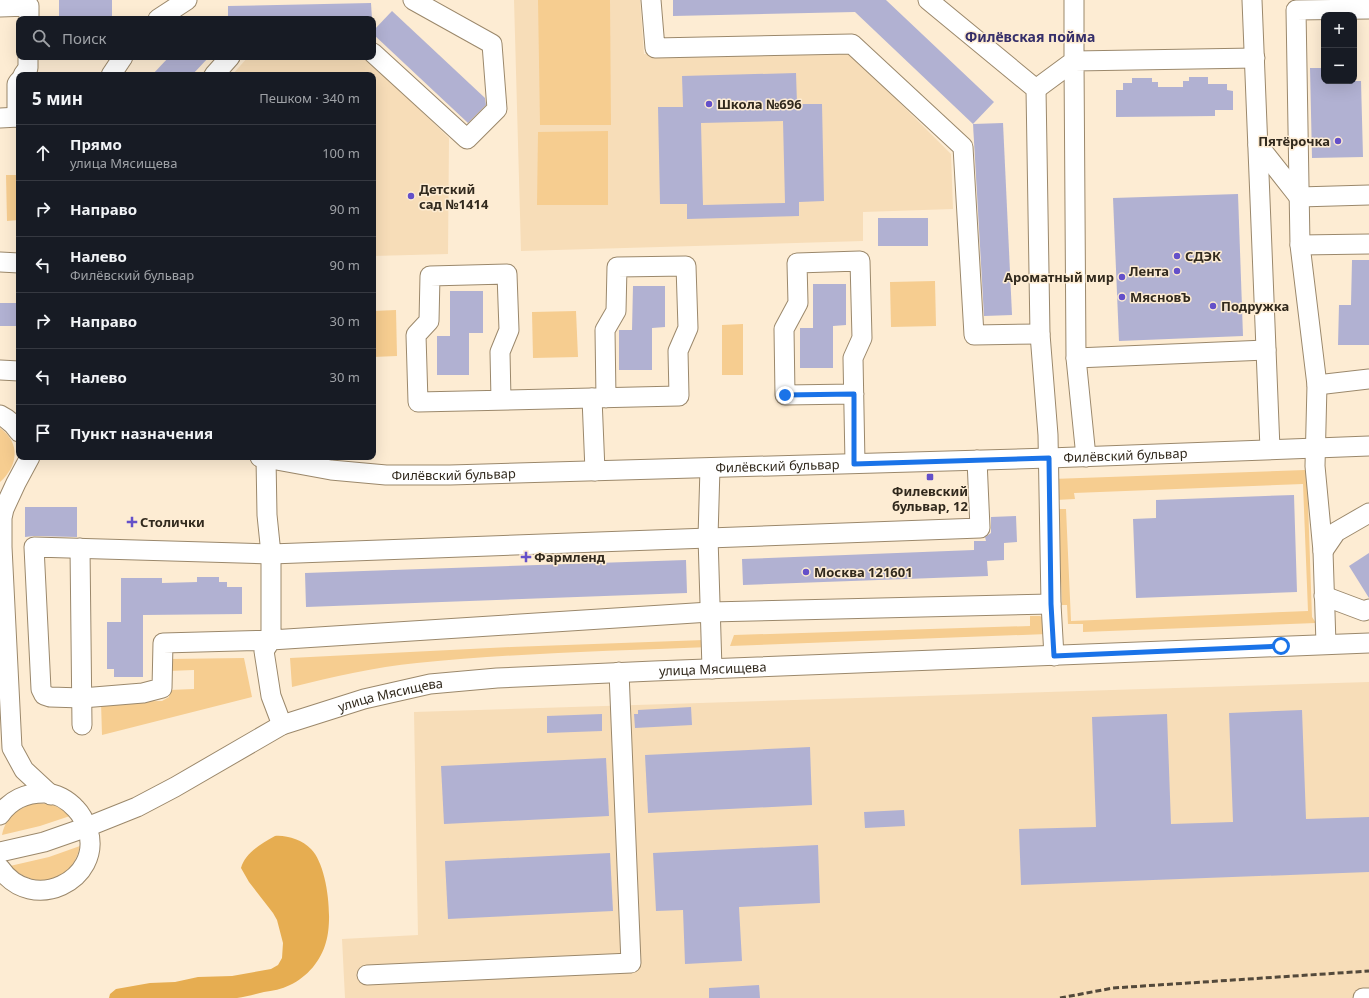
<!DOCTYPE html>
<html lang="ru">
<head>
<meta charset="utf-8">
<style>
	body { margin:0; font-family:"Noto Sans",sans-serif; background:#242831; color:#f1f3f6 }
	.controls { position:absolute; right:12px; top:12px; display:grid; overflow:hidden; border-radius:8px; box-shadow:0 4px 16px #0002 }
	.controls button { width:36px; height:36px; display:grid; place-items:center; padding:0; border:0; border-bottom:1px solid #363941; background:#171b24; color:#f1f3f6; font:20px sans-serif }
	.stop { position:absolute; width:12px; height:12px; margin:-9px; border:3px solid #1a73e8; border-radius:50%; background:#fff }
	.stop.end { background:#1a73e8; border-color:#fff; box-shadow:0 1px 4px #0008 }
	.list { margin:0; padding:0; list-style:none }
	h2 { display:flex; justify-content:space-between; align-items:center; height:52px; margin:0; padding:0 16px; font-size:17px }
	h2 small { font-size:13px; font-weight:400; color:#9ea1a6 }
	.list li { display:grid; grid-template-columns:26px 1fr auto; gap:12px; align-items:center; box-sizing:border-box; height:56px; padding:0 16px; border-top:1px solid #363941 }
	.list b { display:block; font-size:15px; white-space:nowrap }
	.list p { margin:0; font-size:13px; white-space:nowrap; color:#9ea1a6 }
	.list em { font-size:13px; font-style:normal; color:#9ea1a6 }
	.icon { flex:none; width:22px; height:22px; fill:none; stroke:currentColor; stroke-width:2; stroke-linecap:round; stroke-linejoin:round }
	.map { position:relative; flex:none; width:1369px; height:998px; overflow:hidden }
	.search { position:absolute; background:#171b24; box-shadow:0 4px 16px #0002; left:16px; top:16px; width:360px; height:44px; display:flex; align-items:center; gap:10px; box-sizing:border-box; padding:0 14px; border-radius:8px; color:#9ea1a6; font-size:15px }
	.panel { position:absolute; background:#171b24; box-shadow:0 4px 16px #0002; left:16px; top:72px; width:360px; height:388px; border-radius:8px }
	.map>svg:first-child { display:block }
	.built { fill:#f7ddb8 }
	.green { fill:#f6cd90 }
	.forest { fill:#e6ad51 }
	.building { fill:#b1b1d2; fill-rule:evenodd }
	.lines { fill:none; stroke-linecap:round; stroke-linejoin:round }
	.minor-casing { stroke:#9b886b; stroke-width:21 }
	.minor { stroke:#fff; stroke-width:19 }
	.rail { stroke:#53493b; stroke-width:3; stroke-dasharray:6 3; stroke-linecap:butt }
	.route { stroke:#1a73e8; stroke-width:5 }
	.poi-dot { fill:#6450c9; stroke:#fdecd3; stroke-width:1.5 }
	.labels { text-anchor:middle; dominant-baseline:central; stroke-width:3; stroke-linejoin:round; paint-order:stroke }
	.poi-label { font-size:13px; font-weight:bold; fill:#31291d; stroke:#fdecd3; text-anchor:start }
	.street-label { font-size:13px; fill:#31291d; stroke:#fdecd3 }
	.neighbourhood-label { font-size:14px; font-weight:bold; fill:#362f6a; stroke:#fdecd3 }
</style>
</head>
<body>
<div class="map">
<svg width="1369" height="998" viewBox="0 0 1369 998">
	<rect width="100%" height="100%" fill="#fdecd3"/>
	<g class="built">
		<polygon points="514,0 640,0 644,54 850,53 951,154 953,209 863,212 863,241 521,251"/>
		<polygon points="248,57 365,57 449,138 448,254 373,256 373,75 232,75"/>
		<polygon points="1369,682 1369,998 345,998 342,939 418,935 414,712"/>
	</g>
	<g class="green">
		<polygon points="538,0 610,0 611,125 540,125"/>
		<polygon points="608,131 608,205 537,205 538,132"/>
		<polygon points="6,175 19,175 19,220 7,221"/>
		<polygon points="935,281 936,326 891,327 890,282"/>
		<polygon points="396,310 397,356 373,357 373,311"/>
		<polygon points="576,311 578,357 533,358 532,312"/>
		<polygon points="743,324 743,375 722,375 722,325"/>
		<path d="M0,428C21,443 18,466 0,482Z"/>
		<polygon points="1305,470 1307,474 1312,617 1316,623 1083,632 1083,624 1068,624 1067,605 1062,605 1058,509 1066,509 1071,621 1308,611 1303,484 1074,493 1075,499 1056,500 1052,479"/>
		<polygon points="1030,616 1040,616 1045,619 1047,634 730,646 734,635 1030,626"/>
		<path d="M704,640L709,647C611,651 514,653 417,663C375,667 333,677 292,687L290,658L511,647Z"/>
		<polygon points="244,658 252,697 102,735 101,702 162,701 169,697 169,690 194,689 194,670 168,671 168,659"/>
		<path d="M35,803C50,803 60,806 70,816L40,826L2,835C5,817 19,808 35,803Z"/>
		<path d="M80,846C72,883 36,891 10,866L49,857Z"/>
	</g>
	<path class="forest" d="M275,836C287,835 302,840 311,849C328,866 333,920 326,942C321,961 307,977 290,985C282,989 272,991 264,992C255,994 246,997 237,998C221,998 204,998 188,998C162,998 135,998 109,998L110,994L116,989L150,983L175,982L198,977L232,976L271,969L278,965L282,958L283,943L277,920L273,913L249,882L241,868C245,853 261,844 275,836Z"/>
	<g class="building">
		<rect x="59" y="0" width="53" height="17"/>
		<polygon points="673,0 886,0 994,102 973,124 855,12 673,16"/>
		<polygon points="371,3 372,19 228,19 228,6"/>
		<polygon points="392,11 485,98 486,105 468,123 373,34 373,31"/>
		<polygon points="169,57 209,57 192,75 152,75"/>
		<polygon points="1310,68 1324,68 1324,81 1361,81 1363,157 1312,158"/>
		<path d="M796,73L797,104H822L824,201L799,202V216L687,219V204H660L658,107H683L682,76ZM783,121L785,203L703,205L701,123Z"/>
		<polygon points="1189,77 1208,77 1208,84 1227,84 1227,90 1233,91 1233,110 1215,110 1215,116 1116,117 1116,90 1123,90 1123,83 1132,83 1132,78 1152,78 1152,82 1158,82 1158,87 1183,87 1183,81 1189,81"/>
		<polygon points="1003,123 1012,315 984,316 973,124"/>
		<polygon points="1238,194 1243,336 1119,341 1113,198"/>
		<rect x="878" y="218" width="50" height="28"/>
		<polygon points="1352,260 1369,260 1369,345 1338,345 1339,305 1351,305"/>
		<polygon points="813,284 846,284 846,325 833,326 833,368 800,368 800,328 813,328"/>
		<polygon points="633,286 665,286 665,327 652,328 652,370 619,370 619,330 632,330"/>
		<polygon points="450,291 483,291 483,333 469,333 469,375 437,375 437,336 450,336"/>
		<rect x="0" y="303" width="18" height="23"/>
		<polygon points="1294,495 1297,592 1136,598 1133,519 1156,518 1156,500"/>
		<polygon points="25,507 77,507 77,537 34,536 25,537"/>
		<polygon points="1016,516 1017,542 1004,543 1004,560 987,561 988,576 743,585 742,559 974,550 974,541 986,541 985,537 991,533 991,517"/>
		<polygon points="1369,553 1369,598 1349,566"/>
		<polygon points="686,560 687,593 306,607 305,573"/>
		<polygon points="197,577 219,577 219,582 227,582 227,587 242,587 242,614 143,615 143,677 114,677 114,669 107,669 107,622 121,622 121,578 162,578 162,583 197,582"/>
		<polygon points="691,707 692,725 635,728 634,714 638,714 638,710"/>
		<polygon points="1302,710 1306,819 1369,817 1369,872 1021,885 1019,829 1096,827 1092,717 1167,714 1171,824 1233,822 1229,713"/>
		<polygon points="602,714 602,731 547,733 547,716"/>
		<polygon points="810,747 812,805 648,813 645,755"/>
		<polygon points="606,758 609,816 444,824 441,766"/>
		<polygon points="904,810 905,826 865,828 864,812"/>
		<polygon points="818,845 820,903 739,907 742,961 685,964 683,910 656,911 653,853"/>
		<polygon points="610,853 613,911 448,919 445,861"/>
		<polygon points="759,985 760,998 709,998 709,988"/>
	</g>
	<g class="lines">
		<defs>
			<g id="minor">
				<polyline points="651,0 655,48 852,44 963,147 974,335 1040,334"/>
				<polyline points="928,0 1036,89 1040,334 1048,435 1051,604 1054,656"/>
				<polyline points="1252,0 1270,449"/>
				<polyline points="0,7 29,6 29,19"/>
				<polyline points="158,19 187,0"/>
				<polyline points="373,53 467,139 497,109 492,44 413,0"/>
				<polyline points="23,75 28,68 28,57"/>
				<polyline points="111,75 123,57"/>
				<polyline points="214,75 230,57"/>
				<polyline points="1036,89 1074,61 1074,0"/>
				<polyline points="17,117 17,84 19,81"/>
				<polyline points="0,118 19,117"/>
				<polyline points="1258,145 1299,197 1369,195"/>
				<polyline points="1300,245 1369,244"/>
				<polyline points="0,262 19,263"/>
				<polyline points="1076,358 1266,350"/>
				<polyline points="0,370 19,371"/>
				<polyline points="1317,385 1369,379"/>
				<polyline points="854,394 785,395 784,329 798,303 797,263 860,261 862,338 853,358 855,463"/>
				<polyline points="592,398 679,396 678,351 688,328 686,266 617,267 616,311 605,330 606,398"/>
				<polyline points="501,400 500,352 509,330 507,274 430,276 429,321 416,335 418,402 592,398 595,471"/>
				<path d="M0,415C8,419 14,424 19,432"/>
				<polyline points="30,457 16,483 4,509 2,518 2,547 12,748 24,770 51,795"/>
				<path id="s1" d="M260,457L331,470L386,475H450L1049,458L1369,446"/>
				<polyline points="1086,457 1076,358 1074,61 1255,58"/>
				<polyline points="266,458 267,515 271,554 980,528 977,460"/>
				<polyline points="710,468 708,537 712,669"/>
				<polyline points="80,548 82,725"/>
				<polyline points="1323,551 1336,532 1369,513"/>
				<polyline points="1324,596 1364,611 1369,609"/>
				<polyline points="1326,644 1323,551 1315,466 1317,385 1300,245 1296,10 1369,9"/>
				<polyline points="282,725 271,696 264,651 271,640 271,554 34,547 41,689 44,695 50,697 82,698 143,693 162,688 163,643 271,640 710,612 1051,604"/>
				<path d="M0,815C10,800 26,793 44,793C56,793 68,800 76,809C82,815 85,822 88,830C103,880 32,915 0,868"/>
				<path id="s2" d="M0,852L44,842L87,827L137,807L175,787L282,725L364,699L430,684L497,678L654,671L1369,643"/>
				<polyline points="367,975 631,963 619,672"/>
				<polyline points="1363,998 1369,998"/>
			</g>
		</defs>
		<use href="#minor" class="minor-casing"/>
		<use href="#minor" class="minor"/>
		<polyline class="rail" points="1060,998 1113,988 1369,971"/>
	</g>
	<g class="lines">
		<polyline class="route" points="785,395 854,394 854,464 1049,458 1051,604 1054,656 1281,646"/>
	</g>
	<g class="poi-dot">
		<circle cx="709" cy="104" r="4"/>
		<circle cx="1338" cy="141" r="4"/>
		<circle cx="411" cy="196" r="4"/>
		<circle cx="1177" cy="256" r="4"/>
		<circle cx="1177" cy="271" r="4"/>
		<circle cx="1122" cy="277" r="4"/>
		<circle cx="1122" cy="297" r="4"/>
		<circle cx="1213" cy="306" r="4"/>
		<rect x="926" y="473" width="8" height="8" rx="2"/>
		<path d="M130 516h4v4h4v4h-4v4h-4v-4h-4v-4h4z"/>
		<path d="M524 551h4v4h4v4h-4v4h-4v-4h-4v-4h4z"/>
		<circle cx="806" cy="572" r="4"/>
	</g>
	<g class="labels">
		<g class="poi-label">
			<text x="717" y="104">Школа №696</text>
			<text x="1330" y="141" text-anchor="end">Пятёрочка</text>
			<text x="419" y="189">Детский<tspan x="419" dy="15">сад №1414</tspan></text>
			<text x="1185" y="256">СДЭК</text>
			<text x="1169" y="271" text-anchor="end">Лента</text>
			<text x="1114" y="277" text-anchor="end">Ароматный мир</text>
			<text x="1130" y="297">МясновЪ</text>
			<text x="1221" y="306">Подружка</text>
			<text x="930" y="491" text-anchor="middle">Филевский<tspan x="930" dy="15">бульвар, 12</tspan></text>
			<text x="140" y="522">Столички</text>
			<text x="534" y="557">Фармленд</text>
			<text x="814" y="572">Москва 121601</text>
		</g>
		<g class="street-label">
			<text stroke="none"><textPath href="#s1" startOffset="867">Филёвский бульвар</textPath></text>
			<text stroke="none"><textPath href="#s1" startOffset="519">Филёвский бульвар</textPath></text>
			<text stroke="none"><textPath href="#s1" startOffset="195">Филёвский бульвар</textPath></text>
			<text stroke="none"><textPath href="#s2" startOffset="748">улица Мясищева</textPath></text>
			<text stroke="none"><textPath href="#s2" startOffset="424">улица Мясищева</textPath></text>
		</g>
		<g class="neighbourhood-label">
			<text x="1030" y="36">Филёвская пойма</text>
		</g>
	</g>
</svg>
<div class="controls">
<button>+</button>
<button>−</button>
</div>
<div class="stop" style="left:1281px;top:646px"></div>
<div class="stop end" style="left:785px;top:395px"></div>
<div class="search"><svg class="icon" aria-label="search" viewBox="0 0 24 24"><circle cx="10" cy="10" r="6"/><path d="M15 15l6 6"/></svg>Поиск</div>
<section class="panel">
<h2>5 мин<small>Пешком · 340 m</small></h2>
<ul class="list">
<li><svg class="icon" aria-label="ahead" viewBox="0 0 24 24"><path d="M12 20V5M6 11l6-6 6 6"/></svg><div><b>Прямо</b><p>улица Мясищева</p></div><em>100 m</em></li>
<li><svg class="icon" aria-label="right" viewBox="0 0 24 24"><path d="M7 20v-9h11M14 6l5 5-5 5"/></svg><div><b>Направо</b></div><em>90 m</em></li>
<li><svg class="icon" aria-label="left" viewBox="0 0 24 24"><path d="M17 20v-9H6M10 6l-5 5 5 5"/></svg><div><b>Налево</b><p>Филёвский бульвар</p></div><em>90 m</em></li>
<li><svg class="icon" aria-label="right" viewBox="0 0 24 24"><path d="M7 20v-9h11M14 6l5 5-5 5"/></svg><div><b>Направо</b></div><em>30 m</em></li>
<li><svg class="icon" aria-label="left" viewBox="0 0 24 24"><path d="M17 20v-9H6M10 6l-5 5 5 5"/></svg><div><b>Налево</b></div><em>30 m</em></li>
<li><svg class="icon" aria-label="arrive" viewBox="0 0 24 24"><path d="M6 21V4h12l-3 4 3 4H6"/></svg><div><b>Пункт назначения</b></div></li>
</ul>
</section>
</div>
</body>
</html>
